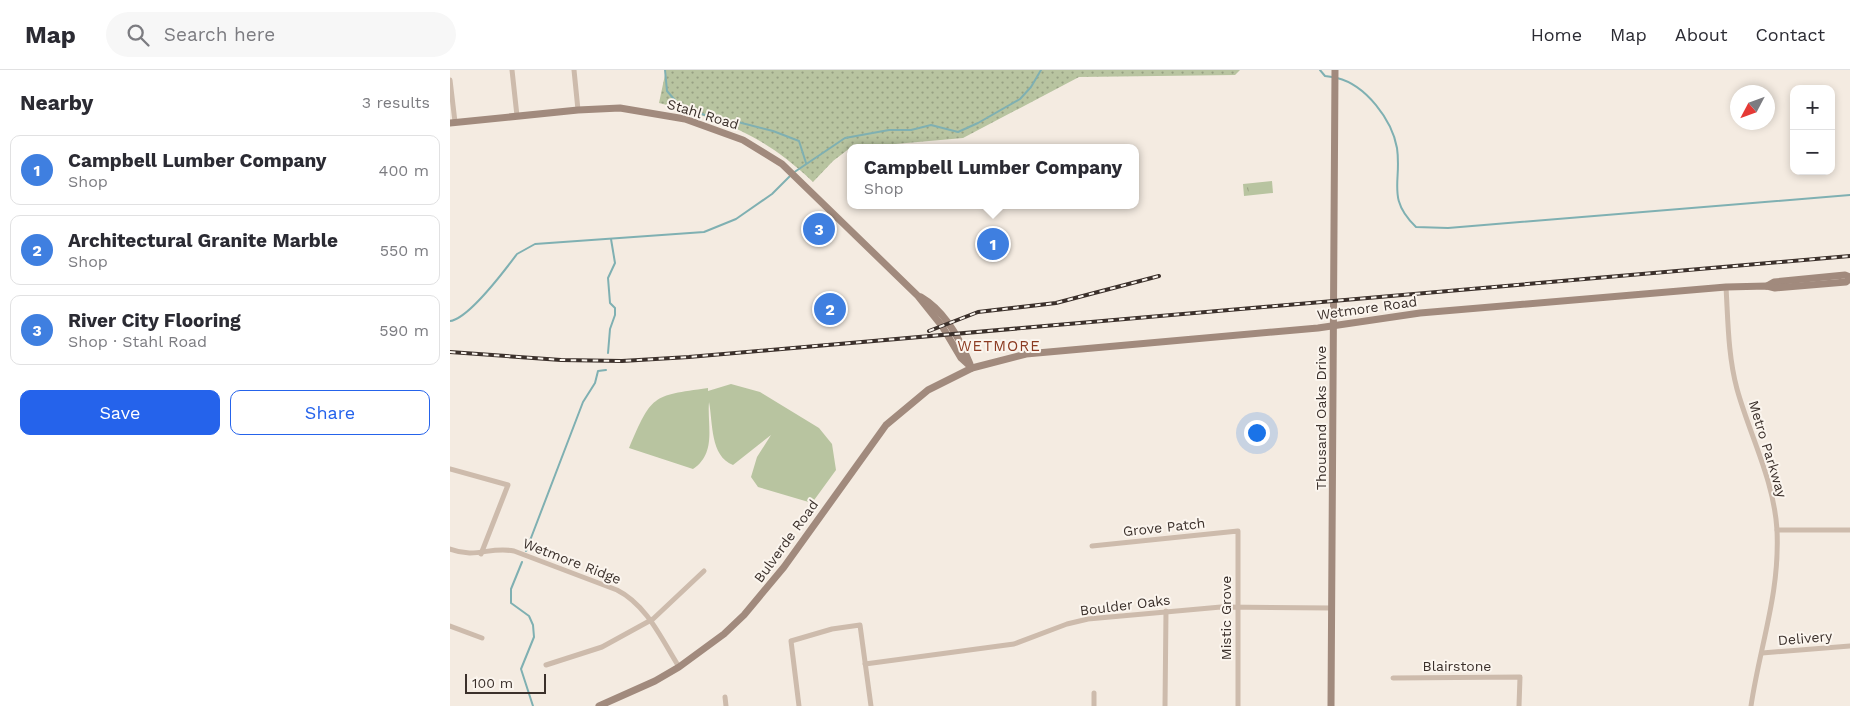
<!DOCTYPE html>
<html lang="en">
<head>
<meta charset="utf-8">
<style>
	body { margin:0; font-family:"Work Sans",sans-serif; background:#f7f7f7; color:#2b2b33 }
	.controls { position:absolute; right:15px; top:15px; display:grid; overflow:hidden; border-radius:10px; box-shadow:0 2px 8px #0003 }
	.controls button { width:45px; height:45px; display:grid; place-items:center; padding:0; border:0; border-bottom:1px solid #e1e1e2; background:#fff; color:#2b2b33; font:25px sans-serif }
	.compass { position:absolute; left:1280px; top:15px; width:45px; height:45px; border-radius:50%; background:#fff; box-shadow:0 2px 8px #0003; rotate:229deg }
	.scale { position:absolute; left:15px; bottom:12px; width:81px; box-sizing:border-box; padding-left:5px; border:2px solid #3b302b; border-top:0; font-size:14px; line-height:18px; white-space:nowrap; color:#3b302b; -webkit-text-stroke:4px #fbf5ee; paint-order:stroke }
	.you { position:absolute; left:806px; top:362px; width:18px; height:18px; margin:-12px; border:4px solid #fff; border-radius:50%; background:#1a73e8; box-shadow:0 0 0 8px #1a73e833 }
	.badge { display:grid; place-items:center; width:32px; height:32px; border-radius:50%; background:#2563eb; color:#fff; font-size:16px; font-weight:700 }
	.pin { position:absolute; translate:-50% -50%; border:2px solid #fff; box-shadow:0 1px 5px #0006 }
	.popup { position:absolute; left:397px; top:74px; width:292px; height:65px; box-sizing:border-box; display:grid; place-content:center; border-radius:10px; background:#fff; filter:drop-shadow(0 1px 4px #0005); font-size:16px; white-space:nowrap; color:#7c7c81 }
	.popup b { font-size:19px; color:#2b2b33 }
	.popup::after { content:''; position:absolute; left:50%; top:100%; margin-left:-10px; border:10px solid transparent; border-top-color:#fff }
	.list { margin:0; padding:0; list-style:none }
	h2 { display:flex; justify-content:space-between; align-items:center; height:65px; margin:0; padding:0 20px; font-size:21px }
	h2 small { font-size:16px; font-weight:400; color:#7c7c81 }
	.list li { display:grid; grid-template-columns:32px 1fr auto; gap:15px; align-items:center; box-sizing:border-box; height:70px; margin:0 10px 10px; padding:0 10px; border:1px solid #e1e1e2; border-radius:10px }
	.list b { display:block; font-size:19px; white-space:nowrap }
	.list p { margin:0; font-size:16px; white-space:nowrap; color:#7c7c81 }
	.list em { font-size:16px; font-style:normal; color:#7c7c81 }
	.actions { display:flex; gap:10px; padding:15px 20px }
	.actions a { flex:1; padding:11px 0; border:1px solid #2563eb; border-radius:10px; text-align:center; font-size:18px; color:#2563eb }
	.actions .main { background:#2563eb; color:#fff }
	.icon { flex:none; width:28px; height:28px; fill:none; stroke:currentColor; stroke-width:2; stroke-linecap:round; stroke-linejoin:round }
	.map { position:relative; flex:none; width:1400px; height:636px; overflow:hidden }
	header { display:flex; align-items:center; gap:30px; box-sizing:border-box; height:70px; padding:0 25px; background:#fff; border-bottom:1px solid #e1e1e2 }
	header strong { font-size:24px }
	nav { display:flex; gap:28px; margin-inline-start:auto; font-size:18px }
	.search { width:350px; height:45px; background:#f7f7f7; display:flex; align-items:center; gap:12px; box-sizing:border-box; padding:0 18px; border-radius:28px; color:#7c7c81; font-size:19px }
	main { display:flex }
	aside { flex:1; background:#fff }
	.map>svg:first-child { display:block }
	.grass { fill:url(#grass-dots) }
	.park { fill:url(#park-tufts) }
	.pitch { fill:#b8c4a0 }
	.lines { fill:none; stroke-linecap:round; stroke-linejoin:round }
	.stream { stroke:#7fb0b2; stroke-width:2 }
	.street { stroke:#cdbbac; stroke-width:5 }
	.secondary { stroke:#a18a7d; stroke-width:7 }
	.rail-casing { stroke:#3b302b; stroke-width:4 }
	.rail { stroke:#fbf5ee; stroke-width:2; stroke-dasharray:5.5; stroke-linecap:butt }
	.labels { text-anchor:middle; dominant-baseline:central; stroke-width:4; stroke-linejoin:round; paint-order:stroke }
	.street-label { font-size:14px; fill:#3b302b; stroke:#fbf5ee }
	.neighbourhood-label { font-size:15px; letter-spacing:1px; fill:#8c3b22; stroke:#fbf5ee }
</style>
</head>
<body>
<header>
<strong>Map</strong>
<div class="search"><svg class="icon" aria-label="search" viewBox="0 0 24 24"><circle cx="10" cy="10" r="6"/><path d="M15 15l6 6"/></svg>Search here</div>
<nav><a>Home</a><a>Map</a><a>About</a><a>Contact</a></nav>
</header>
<main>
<aside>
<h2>Nearby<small>3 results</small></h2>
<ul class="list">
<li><span class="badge" style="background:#3f7fe0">1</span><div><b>Campbell Lumber Company</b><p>Shop</p></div><em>400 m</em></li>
<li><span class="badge" style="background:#3f7fe0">2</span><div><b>Architectural Granite Marble</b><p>Shop</p></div><em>550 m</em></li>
<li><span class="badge" style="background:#3f7fe0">3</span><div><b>River City Flooring</b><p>Shop · Stahl Road</p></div><em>590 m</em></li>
</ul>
<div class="actions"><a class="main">Save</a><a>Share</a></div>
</aside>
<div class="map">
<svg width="1400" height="636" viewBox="0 0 1400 636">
	<defs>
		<pattern id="grass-dots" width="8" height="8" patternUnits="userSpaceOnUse" patternTransform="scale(1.25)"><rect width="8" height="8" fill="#b8c4a0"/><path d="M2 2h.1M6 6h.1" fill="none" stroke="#97a083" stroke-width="1.8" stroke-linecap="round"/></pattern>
		<pattern id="park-tufts" width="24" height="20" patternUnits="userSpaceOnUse" patternTransform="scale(1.25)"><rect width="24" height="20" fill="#b8c4a0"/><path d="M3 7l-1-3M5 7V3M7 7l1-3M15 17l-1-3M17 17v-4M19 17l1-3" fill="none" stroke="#97a083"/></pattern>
	</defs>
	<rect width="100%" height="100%" fill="#f4ebe1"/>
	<path class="grass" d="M216,0H790L785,5L629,7L513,68L400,78L383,91L363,112C313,65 274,50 209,33Z"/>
	<polygon class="park" points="822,111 823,123 794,126 793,114"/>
	<g class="pitch">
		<polygon points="817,113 818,122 799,124 798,115"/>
		<path d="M281,314L310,322L369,358L382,374L386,400L362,433L308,417L301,407L307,387L321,365L283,395C260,386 263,353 259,332C257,355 267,383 243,399L179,378C202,325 201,326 258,318V321Z"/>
	</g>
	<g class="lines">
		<g class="stream">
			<polyline points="215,0 217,21 230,36 274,52 284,51 323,61 349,71 356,93"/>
			<polyline points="870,0 875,6 882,7"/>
			<path d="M887,8C916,15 942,50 947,78C952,112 936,128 966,157L998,158L1400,125"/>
			<polyline points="343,103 395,68 439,60 461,60 481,55 508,62 528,53 570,29 581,17 591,0"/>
			<path d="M0,251C19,249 55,200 67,184L85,174L254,162L286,149L322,124L340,106"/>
			<polyline points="158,283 160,259 165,245 165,238 160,233 158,208 165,193 161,169"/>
			<polyline points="76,481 133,332 145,313 148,301 156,300"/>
			<polyline points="72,492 61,519 61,533 79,546 83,555 84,567 71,599 83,636"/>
		</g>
		<g class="street">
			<polyline points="62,0 67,46"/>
			<polyline points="124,0 128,40"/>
			<polyline points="0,10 5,52"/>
			<path d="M1276,217C1278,250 1278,286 1287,319C1300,366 1324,410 1327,460C1330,524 1310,575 1301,636"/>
			<polyline points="0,399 58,415 31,484"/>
			<polyline points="1327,460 1400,460"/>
			<polyline points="642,476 788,461 788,636"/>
			<path d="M0,479C26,489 40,476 64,481L167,520C197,535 212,570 229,597"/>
			<polyline points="0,556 32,568"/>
			<polyline points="1312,583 1400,576"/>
			<polyline points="415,594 564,574 617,554 638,549 771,537 882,538"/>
			<polyline points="96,595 152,577 203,549 254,501"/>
			<polyline points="943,608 1070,607 1069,636"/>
			<polyline points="275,627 276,636"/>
			<polyline points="349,636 341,571 382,559 410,555 421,636"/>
			<polyline points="644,636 644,623"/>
			<polyline points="715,636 716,541"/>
		</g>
		<g class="secondary">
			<polyline points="0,53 128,40 170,38 235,49 293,70 332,94 468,226 492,256 511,288 522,298"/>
			<polyline points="1317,216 1324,212 1395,205 1400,207"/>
			<path d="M471,227C495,241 510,269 520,294"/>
			<polyline points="149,636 205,611 229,597 274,564 294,545 334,497 436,355 478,320 522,298 576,284 868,258 970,243 1276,217 1317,216 1325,218 1396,212 1400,209"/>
			<polyline points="881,636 885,0"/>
		</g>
		<defs>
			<g id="rail">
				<polyline points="479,261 528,242 606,233 709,206"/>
				<polyline points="0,282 111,290 172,291 239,287 1400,186"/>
			</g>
		</defs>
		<use href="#rail" class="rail-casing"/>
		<use href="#rail" class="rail"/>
	</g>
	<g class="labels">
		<g class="street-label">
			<text transform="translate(253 44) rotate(17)">Stahl Road</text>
			<text transform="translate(917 238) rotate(-8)">Wetmore Road</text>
			<text transform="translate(871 348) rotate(-90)">Thousand Oaks Drive</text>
			<text transform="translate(1318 379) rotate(73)">Metro Parkway</text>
			<text transform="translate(714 457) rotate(-6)">Grove Patch</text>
			<text transform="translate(336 471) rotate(-54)">Bulverde Road</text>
			<text transform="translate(122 491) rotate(21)">Wetmore Ridge</text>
			<text transform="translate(675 535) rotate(-7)">Boulder Oaks</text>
			<text transform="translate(776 548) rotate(-90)">Mistic Grove</text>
			<text transform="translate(1355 568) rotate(-5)">Delivery</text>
			<text x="1007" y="596">Blairstone</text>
		</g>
		<g class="neighbourhood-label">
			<text x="549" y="276">WETMORE</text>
		</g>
	</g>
</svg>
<div class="controls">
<button>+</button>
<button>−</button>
</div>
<svg class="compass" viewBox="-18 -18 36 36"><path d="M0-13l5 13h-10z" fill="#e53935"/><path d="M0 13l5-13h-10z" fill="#7c7c81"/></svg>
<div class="scale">100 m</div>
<div class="you"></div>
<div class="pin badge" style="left:543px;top:174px;background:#3f7fe0">1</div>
<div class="popup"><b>Campbell Lumber Company</b>Shop</div>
<div class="pin badge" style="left:380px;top:239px;background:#3f7fe0">2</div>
<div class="pin badge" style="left:369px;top:159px;background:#3f7fe0">3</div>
</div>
</main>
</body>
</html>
